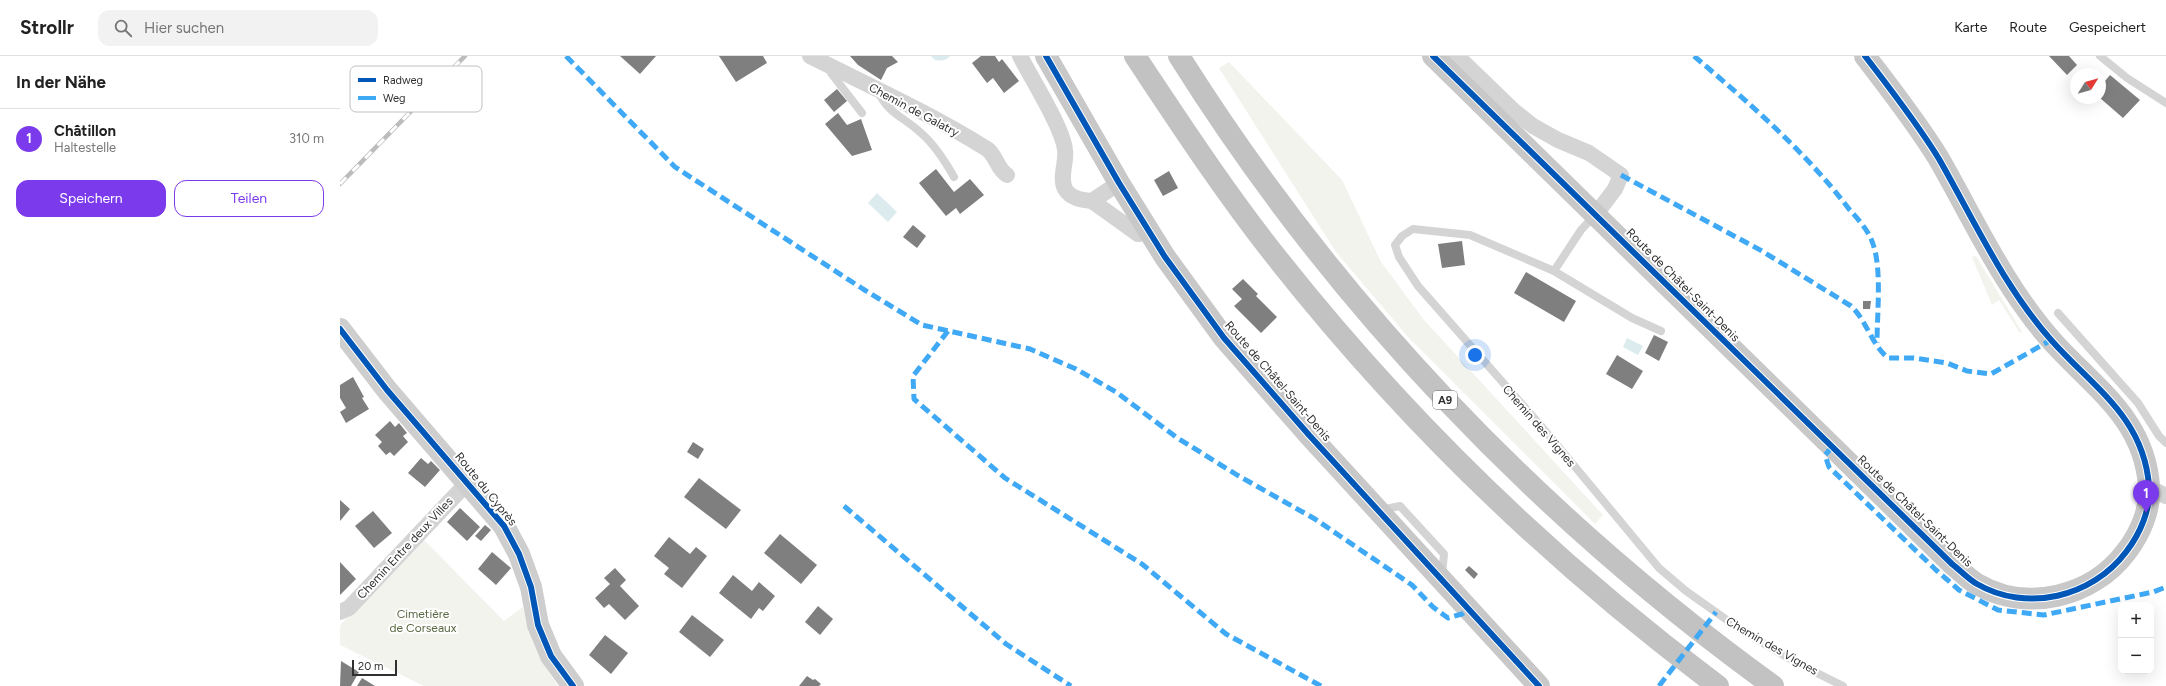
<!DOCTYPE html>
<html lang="de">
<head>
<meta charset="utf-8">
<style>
	body { margin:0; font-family:Figtree,sans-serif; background:#f2f2f2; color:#222 }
	.controls { position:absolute; right:12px; bottom:12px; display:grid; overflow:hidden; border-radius:8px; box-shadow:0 4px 16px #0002 }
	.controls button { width:36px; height:36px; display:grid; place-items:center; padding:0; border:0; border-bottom:1px solid #e0e0e0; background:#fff; color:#222; font:20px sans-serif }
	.compass { position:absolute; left:1730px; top:12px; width:36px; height:36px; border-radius:50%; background:#fff; box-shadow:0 4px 16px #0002; rotate:53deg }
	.scale { position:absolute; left:12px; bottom:10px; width:45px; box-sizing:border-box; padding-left:4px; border:2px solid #303030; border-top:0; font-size:11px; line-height:14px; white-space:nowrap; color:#303030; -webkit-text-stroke:3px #fff; paint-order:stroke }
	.you { position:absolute; left:1135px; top:299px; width:14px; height:14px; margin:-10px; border:3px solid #fff; border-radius:50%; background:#1a73e8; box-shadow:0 0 0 6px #1a73e833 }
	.badge { display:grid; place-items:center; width:26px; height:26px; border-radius:50%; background:#7c3aed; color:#fff; font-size:13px; font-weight:700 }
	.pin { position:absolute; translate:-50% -33px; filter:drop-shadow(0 1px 2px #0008) }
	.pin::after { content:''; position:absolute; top:21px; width:14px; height:12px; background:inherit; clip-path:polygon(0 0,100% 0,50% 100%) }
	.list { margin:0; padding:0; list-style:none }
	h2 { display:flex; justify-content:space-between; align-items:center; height:52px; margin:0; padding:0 16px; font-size:17px }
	h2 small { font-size:13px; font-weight:400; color:#767676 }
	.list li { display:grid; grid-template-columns:26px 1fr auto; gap:12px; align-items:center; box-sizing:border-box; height:60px; padding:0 16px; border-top:1px solid #e0e0e0 }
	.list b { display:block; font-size:15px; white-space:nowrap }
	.list p { margin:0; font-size:13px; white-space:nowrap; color:#767676 }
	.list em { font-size:13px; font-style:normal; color:#767676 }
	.actions { display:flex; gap:8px; padding:12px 16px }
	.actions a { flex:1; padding:9px 0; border:1px solid #7c3aed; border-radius:12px; text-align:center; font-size:14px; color:#7c3aed }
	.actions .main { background:#7c3aed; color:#fff }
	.icon { flex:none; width:22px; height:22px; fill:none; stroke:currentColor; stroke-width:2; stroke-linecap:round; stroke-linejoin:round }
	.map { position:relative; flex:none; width:1826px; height:630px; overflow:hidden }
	header { display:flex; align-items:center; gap:24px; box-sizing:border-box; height:56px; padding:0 20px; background:#fff; border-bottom:1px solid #e0e0e0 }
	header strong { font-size:19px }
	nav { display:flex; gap:22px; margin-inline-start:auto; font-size:14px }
	.search { width:280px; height:36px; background:#f2f2f2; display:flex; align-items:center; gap:10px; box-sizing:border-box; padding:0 14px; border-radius:12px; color:#767676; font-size:15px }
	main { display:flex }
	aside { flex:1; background:#fff }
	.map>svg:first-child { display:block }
	.green { fill:#f1f3ec }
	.water { fill:#dbebee }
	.building { fill:#7f7f7f }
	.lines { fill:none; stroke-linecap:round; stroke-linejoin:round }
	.lane { stroke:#d4d4d4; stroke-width:8 }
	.street { stroke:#d4d4d4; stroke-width:16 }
	.secondary { stroke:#cecece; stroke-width:22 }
	.primary { stroke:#c8c8c8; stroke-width:22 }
	.highway { stroke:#c2c2c2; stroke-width:22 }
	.rail-casing { stroke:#bcbcbc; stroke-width:4.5 }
	.rail { stroke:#fff; stroke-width:3; stroke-dasharray:9; stroke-linecap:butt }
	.quiet { stroke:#3fa9f5; stroke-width:5; stroke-dasharray:10 5; stroke-linecap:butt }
	.cycleway-casing { stroke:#fff; stroke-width:8 }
	.cycleway { stroke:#0057b8; stroke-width:6 }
	.labels { text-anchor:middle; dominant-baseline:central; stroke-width:4; stroke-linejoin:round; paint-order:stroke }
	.shield { fill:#fff; stroke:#6e6e6e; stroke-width:1 }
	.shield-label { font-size:11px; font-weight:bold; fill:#303030 }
	.street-label { font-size:12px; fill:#303030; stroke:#fff }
	.park-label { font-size:12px; fill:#5a6842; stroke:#fff }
	.key { fill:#fff; stroke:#c1c1c1; stroke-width:1 }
	.key-label { font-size:11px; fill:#303030 }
</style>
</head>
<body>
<header>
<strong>Strollr</strong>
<div class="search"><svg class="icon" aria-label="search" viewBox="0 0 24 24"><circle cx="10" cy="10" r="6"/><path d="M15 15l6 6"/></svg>Hier suchen</div>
<nav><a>Karte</a><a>Route</a><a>Gespeichert</a></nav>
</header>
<main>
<aside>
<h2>In der Nähe<small></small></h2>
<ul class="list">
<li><span class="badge">1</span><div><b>Châtillon</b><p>Haltestelle</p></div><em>310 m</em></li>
</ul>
<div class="actions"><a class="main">Speichern</a><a>Teilen</a></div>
</aside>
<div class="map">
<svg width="1826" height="630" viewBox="0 0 1826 630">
	<rect width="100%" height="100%" fill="#fff"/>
	<g class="green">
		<polygon points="889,6 1002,124 1041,206 1084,264 1263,459 1255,468 1068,281 996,196 879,12"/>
		<polygon points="1636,200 1682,276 1680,277 1659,244 1652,249 1632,201"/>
		<path d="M83,483L164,565L183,551C190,585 199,602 218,630H84L0,589V570L2,567Z"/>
	</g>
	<g class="water">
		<path d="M591,0H610C606,5 602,5 595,4Z"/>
		<polygon points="537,137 557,156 548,166 528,147"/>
		<polygon points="1287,282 1303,290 1298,299 1283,291"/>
	</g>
	<g class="building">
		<polygon points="280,0 316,0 300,18"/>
		<polygon points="379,0 423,0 427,7 396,26"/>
		<polygon points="510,0 552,0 558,6 547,12 541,24 518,9"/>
		<polygon points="641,0 655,0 659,6 662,3 679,25 664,37 653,22 647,27 632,7"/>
		<polygon points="1709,0 1729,0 1737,9 1727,19"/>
		<polygon points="1770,19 1800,44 1783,62 1760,42 1760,31"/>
		<polygon points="497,33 507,45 494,56 484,44"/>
		<polygon points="498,57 507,69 521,63 532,94 512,100 485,68"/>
		<polygon points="596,113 614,136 630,123 644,139 620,158 616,152 606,160 579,127"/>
		<polygon points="829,115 838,132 823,140 814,124"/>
		<polygon points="573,169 586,180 577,192 563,181"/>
		<polygon points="1122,185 1125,209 1102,212 1098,188"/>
		<polygon points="1186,216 1236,245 1224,266 1174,237"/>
		<polygon points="903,223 918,238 916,240 937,261 921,277 894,250 902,243 892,233"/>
		<polygon points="1523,245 1531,245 1530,253 1523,253"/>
		<polygon points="1314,279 1328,286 1319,305 1305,297"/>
		<polygon points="1277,299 1303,315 1292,333 1266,318"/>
		<polygon points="13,321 24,341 22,342 29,353 6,367 0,356 6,352 0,342 0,329"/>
		<polygon points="50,365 55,371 59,367 67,377 63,380 68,386 54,400 50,396 46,399 38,390 42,386 35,379"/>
		<polygon points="353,386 364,393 358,403 347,396"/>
		<polygon points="81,402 88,408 91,405 100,414 85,431 68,417"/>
		<polygon points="359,422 401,454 386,473 344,441"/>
		<polygon points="0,444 10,453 0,465"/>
		<polygon points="120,452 140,471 127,485 107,466"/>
		<polygon points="33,455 52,477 34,492 15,470"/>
		<polygon points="145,469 151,474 141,485 135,480"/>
		<polygon points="440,478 477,509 461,528 424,497"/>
		<polygon points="329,481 350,498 356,491 367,500 342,532 324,518 329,512 314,500"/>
		<polygon points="152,496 171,512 156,529 138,513"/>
		<polygon points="0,506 16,523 0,539"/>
		<polygon points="1129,510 1138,518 1134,523 1125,514"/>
		<polygon points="275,512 286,524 280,530 299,550 285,564 269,548 264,552 255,542 270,528 264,522"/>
		<polygon points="393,519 412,535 419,526 435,540 423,555 419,552 411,563 379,537"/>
		<polygon points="478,550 493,563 480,579 465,566"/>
		<polygon points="352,559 384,584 370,601 339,576"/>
		<polygon points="265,579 288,597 271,618 249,599"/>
		<polygon points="1,605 19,616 11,630 0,630"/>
		<polygon points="467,620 473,624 475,623 481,628 479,630 459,630"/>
		<polygon points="22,622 35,630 17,630"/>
	</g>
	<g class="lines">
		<g class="lane">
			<polyline points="1760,0 1787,22 1826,47"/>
			<polyline points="489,11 491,17 522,57"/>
			<path d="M538,35C547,57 564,61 581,77C595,89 605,105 614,121"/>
			<polyline points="1255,159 1241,174 1214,215 1130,179 1073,173 1062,180 1055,189 1059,201 1078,230 1202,371 1319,512 1346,535 1401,574 1457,607 1503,630"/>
			<polyline points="1214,215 1292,262 1321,275"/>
			<polyline points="1718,257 1798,347 1819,380 1826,387"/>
			<polyline points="1041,454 1060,450 1104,498 1102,518"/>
		</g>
		<g class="street">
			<path d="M470,0C530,30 591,58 647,93C656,99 657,113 667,119"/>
			<path d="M680,0C691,22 723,72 725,94C727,106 719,121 725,133C731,143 743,144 752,145L779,127"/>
			<polyline points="1117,0 1174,55 1193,70 1218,84 1249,97 1281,119 1275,133 1256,158"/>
			<polyline points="752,145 798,178 810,176"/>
			<polyline points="1810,432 1826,440"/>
			<polyline points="0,556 9,552 128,426"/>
		</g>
		<polyline class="secondary" points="0,273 47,334 164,470 179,498 191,531 198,569 211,600 233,630"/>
		<g class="primary">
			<polyline points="706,0 779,127 825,201 884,282 969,379 1199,630"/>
			<path d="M1093,0L1612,508C1620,514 1628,523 1637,528C1687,557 1752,541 1786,496C1800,478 1811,453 1809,430C1804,362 1754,332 1712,285C1664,231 1635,166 1599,103C1577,67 1551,34 1525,0"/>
		</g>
		<g class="highway">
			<path d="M795,0C841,69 886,138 937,202C1065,364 1213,507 1378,630"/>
			<path d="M839,0C994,247 1197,459 1433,630"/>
		</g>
		<defs>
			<polyline id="rail" points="0,128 125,0"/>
		</defs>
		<use href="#rail" class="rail-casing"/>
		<use href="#rail" class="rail"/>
		<g class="quiet">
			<polyline points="226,0 335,111 523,233 582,269 690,293 736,313 776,336 836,381 897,419 975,463 1072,529 1093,551 1108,562 1122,558 1129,553"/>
			<path d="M1354,0C1409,47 1465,95 1509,153C1518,163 1529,175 1533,188C1542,213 1537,259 1537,287"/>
			<path d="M1281,119L1422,195L1511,250C1527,265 1531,288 1548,302H1574L1607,307L1627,315L1651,318L1711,284"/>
			<polyline points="608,275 573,320 574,343 665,422 802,508 886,578 981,630"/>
			<polyline points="1492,391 1485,399 1489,411 1596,514 1619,534 1658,554 1704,559 1813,536 1826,531"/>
			<polyline points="504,450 666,588 731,630"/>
			<polyline points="1319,630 1376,556"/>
		</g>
		<defs>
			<g id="cycleway">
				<polyline points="706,0 779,127 825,201 884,282 969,379 1199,630"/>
				<path d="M1093,0L1612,508C1620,514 1628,523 1637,528C1687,557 1752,541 1786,496C1800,478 1811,453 1809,430C1804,362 1754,332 1712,285C1664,231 1635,166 1599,103C1577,67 1551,34 1525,0"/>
				<polyline points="0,273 47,334 164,470 179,498 191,531 198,569 211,600 233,630"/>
			</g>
		</defs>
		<use href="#cycleway" class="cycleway-casing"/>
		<use href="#cycleway" class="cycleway"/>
	</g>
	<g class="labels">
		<rect class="shield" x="1093" y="335" width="24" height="18" rx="3"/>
		<g class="shield-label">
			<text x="1105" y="344">A9</text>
		</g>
		<g class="street-label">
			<text transform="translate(574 54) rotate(28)">Chemin de Galatry</text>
			<text transform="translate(1343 229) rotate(45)">Route de Châtel-Saint-Denis</text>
			<text transform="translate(938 325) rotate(49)">Route de Châtel-Saint-Denis</text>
			<text transform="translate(1199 370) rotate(49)">Chemin des Vignes</text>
			<text transform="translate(146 433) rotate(51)">Route du Cyprès</text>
			<text transform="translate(1575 455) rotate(44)">Route de Châtel-Saint-Denis</text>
			<text transform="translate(65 492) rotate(-47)">Chemin Entre deux Villes</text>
			<text transform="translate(1432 590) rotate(30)">Chemin des Vignes</text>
		</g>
		<g class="park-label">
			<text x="83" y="558">Cimetière<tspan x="83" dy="14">de Corseaux</tspan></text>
		</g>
	</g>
	<rect x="10" y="10" width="132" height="46" rx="6" class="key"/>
	<rect x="18" y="22" width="18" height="4" fill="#0057b8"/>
	<rect x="18" y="40" width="18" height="4" fill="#3fa9f5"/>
	<g class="key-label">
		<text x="43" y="28">Radweg</text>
		<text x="43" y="46">Weg</text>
	</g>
</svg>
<div class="controls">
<button>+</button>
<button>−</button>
</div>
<svg class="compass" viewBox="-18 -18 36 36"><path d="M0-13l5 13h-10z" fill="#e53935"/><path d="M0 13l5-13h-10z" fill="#767676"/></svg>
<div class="scale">20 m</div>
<div class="you"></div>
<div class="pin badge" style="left:1806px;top:457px">1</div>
</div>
</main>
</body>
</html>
